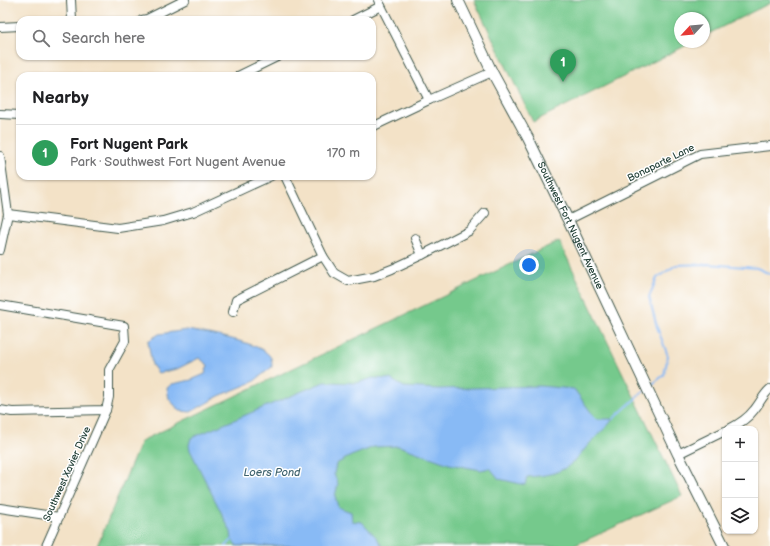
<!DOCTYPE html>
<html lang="en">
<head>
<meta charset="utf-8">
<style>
	body { margin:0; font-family:"Balsamiq Sans",sans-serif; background:#f6f6f6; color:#202124 }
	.controls { position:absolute; right:12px; bottom:12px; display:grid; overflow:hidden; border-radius:8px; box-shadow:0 1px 3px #0004 }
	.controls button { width:36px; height:36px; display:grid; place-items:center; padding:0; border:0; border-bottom:1px solid #e0e0e0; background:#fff; color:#202124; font:20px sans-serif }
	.compass { position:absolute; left:674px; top:12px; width:36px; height:36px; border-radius:50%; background:#fff; box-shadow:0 1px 3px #0004; rotate:244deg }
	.you { position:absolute; left:529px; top:265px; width:14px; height:14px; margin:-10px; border:3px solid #fff; border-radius:50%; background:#1a73e8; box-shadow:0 0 0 6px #1a73e833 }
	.badge { display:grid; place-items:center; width:26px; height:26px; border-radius:50%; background:#d1495b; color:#fff; font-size:13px; font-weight:700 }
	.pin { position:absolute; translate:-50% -33px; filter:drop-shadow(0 1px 2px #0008) }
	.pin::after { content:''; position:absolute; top:21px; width:14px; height:12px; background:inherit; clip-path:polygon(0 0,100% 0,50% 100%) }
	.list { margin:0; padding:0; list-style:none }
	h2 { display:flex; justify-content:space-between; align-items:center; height:52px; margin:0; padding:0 16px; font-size:17px }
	h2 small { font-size:13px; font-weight:400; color:#757577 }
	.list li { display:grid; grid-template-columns:26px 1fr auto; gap:12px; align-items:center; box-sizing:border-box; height:56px; padding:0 16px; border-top:1px solid #e0e0e0 }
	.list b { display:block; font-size:15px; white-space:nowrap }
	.list p { margin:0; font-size:13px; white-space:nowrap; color:#757577 }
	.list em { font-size:13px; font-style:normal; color:#757577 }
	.icon { flex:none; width:22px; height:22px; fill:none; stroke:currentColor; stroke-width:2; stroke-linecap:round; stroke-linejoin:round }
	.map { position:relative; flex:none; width:770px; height:546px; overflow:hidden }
	.search { position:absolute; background:#fff; box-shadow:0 1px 3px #0004; left:16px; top:16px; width:360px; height:44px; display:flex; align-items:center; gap:10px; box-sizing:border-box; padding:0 14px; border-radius:12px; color:#757577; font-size:15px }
	.panel { position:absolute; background:#fff; box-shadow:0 1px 3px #0004; left:16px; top:72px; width:360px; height:108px; border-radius:12px }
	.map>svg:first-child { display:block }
	.green { fill:#75c98c; stroke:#4a8360 }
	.water { fill:#88baf5; stroke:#547c94 }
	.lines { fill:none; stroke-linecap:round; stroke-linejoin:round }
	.stream { stroke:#88baf5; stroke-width:2 }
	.minor-casing { stroke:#3f564a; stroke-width:10 }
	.tertiary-casing { stroke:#3f564a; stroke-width:12 }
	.minor { stroke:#fff; stroke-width:8 }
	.tertiary { stroke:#fff; stroke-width:10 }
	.labels { text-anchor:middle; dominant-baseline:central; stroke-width:3; stroke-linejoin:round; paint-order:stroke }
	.street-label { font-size:10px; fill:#1f3d34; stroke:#fff }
	.water-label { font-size:11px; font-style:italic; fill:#3e626e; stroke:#fff }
</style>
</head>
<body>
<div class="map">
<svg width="770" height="546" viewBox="0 0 770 546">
	<rect width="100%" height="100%" fill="#fff"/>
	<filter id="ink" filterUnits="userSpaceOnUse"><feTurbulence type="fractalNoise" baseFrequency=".025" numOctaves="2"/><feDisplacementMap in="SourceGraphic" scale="8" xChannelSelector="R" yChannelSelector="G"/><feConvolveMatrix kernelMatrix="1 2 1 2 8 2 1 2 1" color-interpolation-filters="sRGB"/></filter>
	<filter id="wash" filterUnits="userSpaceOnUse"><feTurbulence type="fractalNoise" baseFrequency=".012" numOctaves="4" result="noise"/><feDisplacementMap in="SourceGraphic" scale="16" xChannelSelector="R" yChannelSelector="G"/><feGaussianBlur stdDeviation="0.9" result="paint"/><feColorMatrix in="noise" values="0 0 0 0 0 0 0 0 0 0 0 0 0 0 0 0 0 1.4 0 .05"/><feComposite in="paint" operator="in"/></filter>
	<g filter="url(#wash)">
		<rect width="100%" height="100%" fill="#f3e2c7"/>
		<g class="green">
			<polygon points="474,0 770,0 770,3 704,36 704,18 680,18 680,42 693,42 533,122"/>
			<polygon points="559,241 682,496 573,546 97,546 141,441"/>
		</g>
		<g class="water">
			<path d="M187,330C203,333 264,342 271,358C272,360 272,365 272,367L253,382L219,396L191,412L180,411L169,399L167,388L172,384L191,380L205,374L208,365L199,358L177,369L158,373L152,365L148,341L159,334Z"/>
			<path d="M373,378L390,379L404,387L438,389L540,386L574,389L596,419H613C607,428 599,433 592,441C585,448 580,456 573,462C561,474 543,476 527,477L525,485L499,479L490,468L481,470L449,464L399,446L374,447L351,456L336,464L334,474L338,484L335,496L338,507L351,512L352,521L362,522L377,538L382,546H237L232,540L231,532L190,450L189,445L191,438L324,382L357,383Z"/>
		</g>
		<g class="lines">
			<g class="stream">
				<polyline points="650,386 664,375 668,356 657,327 649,297 657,278 676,265 708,264 757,268 770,274"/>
				<polyline points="613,419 645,390"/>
				<polyline points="226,546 232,540"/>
			</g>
		</g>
	</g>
	<g filter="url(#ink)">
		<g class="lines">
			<defs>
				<g id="minor">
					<polyline points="71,0 72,20"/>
					<polyline points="378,0 429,100"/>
					<polyline points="142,20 147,19 185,0"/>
					<polyline points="353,20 381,6"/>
					<polyline points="0,27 20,26"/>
					<polyline points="238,76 279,56"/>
					<polyline points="0,114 20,115"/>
					<polyline points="372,127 429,100 492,72"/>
					<polyline points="0,156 8,214 0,250"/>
					<polyline points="285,176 323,256 334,273 348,281 374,276 392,269 422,255 469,231 485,213"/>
					<polyline points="8,214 118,228 163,221 193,212 271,176"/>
					<polyline points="568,220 700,154 770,146"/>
					<polyline points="415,238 422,255"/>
					<polyline points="0,305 124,326 125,341 109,370 109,397 106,410 12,412 0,410"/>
					<polyline points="233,312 236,300 323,256"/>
					<path d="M729,429C739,424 748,418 754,410C760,403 763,395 770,389"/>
					<polyline points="678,454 725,431"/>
					<polyline points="0,508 59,517"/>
					<polyline points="46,546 106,410"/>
				</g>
				<g id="tertiary">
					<path id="s1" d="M458,0L492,72L528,138L568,220L678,454L724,546"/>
				</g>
			</defs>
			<use href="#minor" class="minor-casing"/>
			<use href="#tertiary" class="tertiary-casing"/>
			<use href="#minor" class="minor"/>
			<use href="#tertiary" class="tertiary"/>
		</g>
	</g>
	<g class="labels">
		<g class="street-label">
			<text transform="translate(661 163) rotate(-26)">Bonaparte Lane</text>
			<text stroke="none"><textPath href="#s1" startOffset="252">Southwest Fort Nugent Avenue</textPath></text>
			<text transform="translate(67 474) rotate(-66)">Southwest Xavier Drive</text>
		</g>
		<g class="water-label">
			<text x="272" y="472">Loers Pond</text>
		</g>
	</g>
</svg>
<div class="controls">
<button>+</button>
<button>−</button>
<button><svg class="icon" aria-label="layers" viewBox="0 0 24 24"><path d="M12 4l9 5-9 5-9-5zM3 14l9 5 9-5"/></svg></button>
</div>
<svg class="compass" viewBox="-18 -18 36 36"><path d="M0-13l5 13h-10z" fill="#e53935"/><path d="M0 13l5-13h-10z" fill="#757577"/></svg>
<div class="you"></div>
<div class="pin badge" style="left:563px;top:82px;background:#2e9e5b">1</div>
<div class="search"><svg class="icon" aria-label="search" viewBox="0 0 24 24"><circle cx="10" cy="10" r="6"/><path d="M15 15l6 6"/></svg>Search here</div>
<section class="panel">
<h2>Nearby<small></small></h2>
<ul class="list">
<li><span class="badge" style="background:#2e9e5b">1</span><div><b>Fort Nugent Park</b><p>Park · Southwest Fort Nugent Avenue</p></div><em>170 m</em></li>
</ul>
</section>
</div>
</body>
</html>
